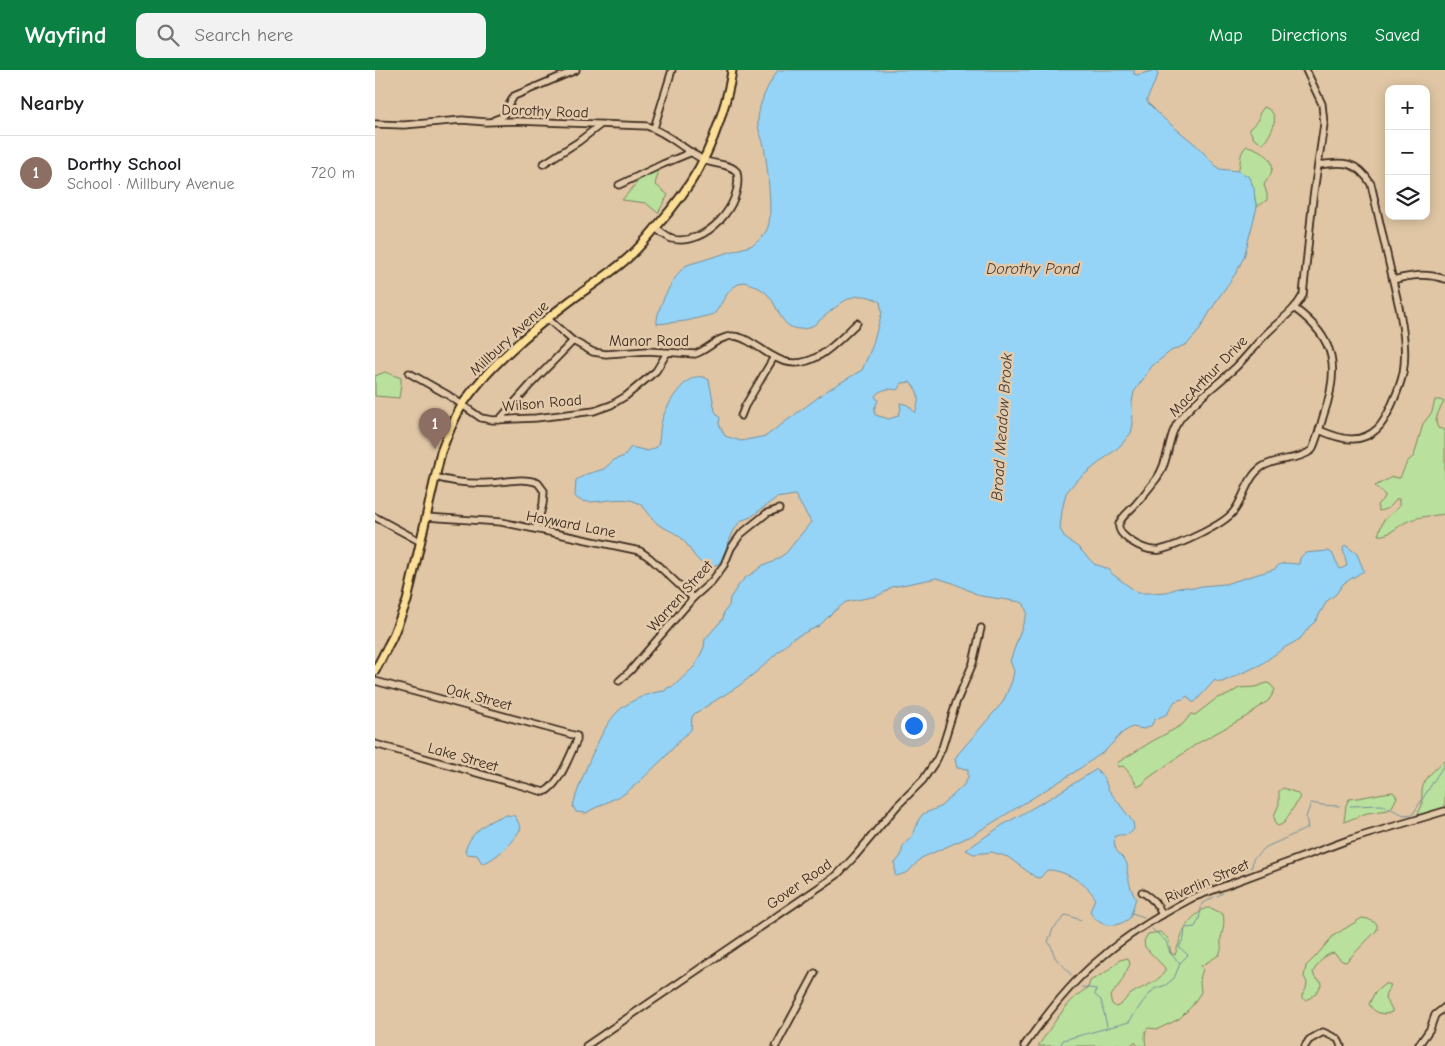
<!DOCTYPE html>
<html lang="en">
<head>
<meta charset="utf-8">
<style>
	body { margin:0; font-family:"Comic Neue",sans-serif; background:#f2f2f2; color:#202124 }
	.controls { position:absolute; right:15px; top:15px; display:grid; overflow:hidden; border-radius:10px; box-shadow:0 2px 12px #0003 }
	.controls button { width:45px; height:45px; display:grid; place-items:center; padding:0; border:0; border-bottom:1px solid #e0e0e0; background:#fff; color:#202124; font:25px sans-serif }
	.you { position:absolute; left:538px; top:655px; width:18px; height:18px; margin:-12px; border:4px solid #fff; border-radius:50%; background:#1a73e8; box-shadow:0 0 0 8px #1a73e833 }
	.badge { display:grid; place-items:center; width:32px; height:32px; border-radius:50%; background:#0b8043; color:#fff; font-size:16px; font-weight:700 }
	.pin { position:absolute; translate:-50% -41px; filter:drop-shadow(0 1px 2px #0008) }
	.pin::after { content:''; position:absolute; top:26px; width:18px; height:15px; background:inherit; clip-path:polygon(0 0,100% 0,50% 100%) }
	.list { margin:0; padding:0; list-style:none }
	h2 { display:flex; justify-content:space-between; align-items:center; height:65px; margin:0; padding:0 20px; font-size:21px }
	h2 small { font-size:16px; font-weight:400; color:#757577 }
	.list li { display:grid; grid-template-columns:32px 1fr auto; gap:15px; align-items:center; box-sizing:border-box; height:75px; padding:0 20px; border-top:1px solid #e0e0e0 }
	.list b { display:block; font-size:19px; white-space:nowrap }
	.list p { margin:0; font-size:16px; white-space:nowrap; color:#757577 }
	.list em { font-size:16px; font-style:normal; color:#757577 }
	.icon { flex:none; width:28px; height:28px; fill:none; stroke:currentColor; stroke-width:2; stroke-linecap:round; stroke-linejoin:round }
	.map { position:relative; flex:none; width:1070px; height:976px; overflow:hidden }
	header { display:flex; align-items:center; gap:30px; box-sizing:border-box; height:70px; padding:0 25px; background:#0b8043; color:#fff }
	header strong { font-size:24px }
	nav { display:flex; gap:28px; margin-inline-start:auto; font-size:18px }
	.search { width:350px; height:45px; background:#f2f2f2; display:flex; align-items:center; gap:12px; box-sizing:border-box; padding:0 18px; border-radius:10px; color:#757577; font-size:19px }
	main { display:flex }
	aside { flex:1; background:#fff }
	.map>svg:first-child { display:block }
	.green { fill:#b9e09c; stroke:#7a855d }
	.water { fill:#96d4f7; stroke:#7290a0; fill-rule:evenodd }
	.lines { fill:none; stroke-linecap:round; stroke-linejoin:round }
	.stream { stroke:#7290a0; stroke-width:1 }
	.minor-casing { stroke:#3b2a1e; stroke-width:9 }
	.major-casing { stroke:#3b2a1e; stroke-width:11 }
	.minor { stroke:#e3caab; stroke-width:5.5 }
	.major { stroke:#fbdf96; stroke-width:7 }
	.labels { text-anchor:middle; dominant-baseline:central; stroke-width:5; stroke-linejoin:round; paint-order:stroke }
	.street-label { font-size:15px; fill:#3b2a1e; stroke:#e3caab }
	.water-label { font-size:16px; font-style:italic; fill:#443b34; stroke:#e3caab }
</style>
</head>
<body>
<header>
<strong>Wayfind</strong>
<div class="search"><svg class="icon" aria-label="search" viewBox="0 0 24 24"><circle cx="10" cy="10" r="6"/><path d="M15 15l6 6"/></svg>Search here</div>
<nav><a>Map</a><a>Directions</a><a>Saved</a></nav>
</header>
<main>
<aside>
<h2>Nearby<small></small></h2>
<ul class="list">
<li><span class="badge" style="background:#8d6e63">1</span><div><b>Dorthy School</b><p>School · Millbury Avenue</p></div><em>720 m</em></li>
</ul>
</aside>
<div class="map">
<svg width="1070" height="976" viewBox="0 0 1070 976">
	<rect width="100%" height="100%" fill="#e0c6a4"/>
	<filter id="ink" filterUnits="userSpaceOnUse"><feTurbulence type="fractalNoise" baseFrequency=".02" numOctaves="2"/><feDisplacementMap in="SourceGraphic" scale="10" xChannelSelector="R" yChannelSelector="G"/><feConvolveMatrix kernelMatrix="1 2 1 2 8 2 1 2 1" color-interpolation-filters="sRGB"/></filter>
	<g filter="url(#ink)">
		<g class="green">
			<path d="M889,37C908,44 897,62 888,74L879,69L874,59L884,50V44Z"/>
			<path d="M872,76C882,78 900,87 897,100C896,106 891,110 889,115L892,124V130L882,137C882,134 880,132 880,129C876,113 880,109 863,101C867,92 863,83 872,76Z"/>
			<polygon points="285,97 280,114 293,125 283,143 271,133 247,130 266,108"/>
			<polygon points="10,302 26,308 26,314 24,328 0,326 0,306"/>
			<path d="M1060,330H1065L1069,332C1064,340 1058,350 1063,358L1070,360V444C1057,446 1043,446 1031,452C1023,456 1013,467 1003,465L1008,451L1024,437V429H1022L1014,438L1004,441L1002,435L1010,427V425L1000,416L1017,407L1025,408L1032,392L1039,386L1048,354L1057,342Z"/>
			<path d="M892,613L895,614L900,620L894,630L872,646L823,673L772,709L767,715L763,716C757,709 755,702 748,696L743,697L742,693L776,672L807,655L816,644L820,645L842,628L853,625L864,618L880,617Z"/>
			<path d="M1069,691H1070V737L1042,745C1050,731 1046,735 1047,721C1048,709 1060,699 1069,691Z"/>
			<polygon points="908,718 922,723 925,727 909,753 903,756 901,755 899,746 904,734 904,721"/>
			<path d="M1018,722L1022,727L1017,737L1013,740L992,743L969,752L971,735L974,729C989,728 1003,723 1018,722Z"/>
			<path d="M831,838H836L848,844C850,854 848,859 846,868C845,872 847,876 846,880L844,885L826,896L828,900C824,908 825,913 826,922L817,936L804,949L783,959L773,958C769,962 770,970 771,976H763L760,972L754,976L743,974L733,976H663C677,957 692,929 713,918L715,911L731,902L745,890L753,888L755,894L746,912L735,927L737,934L741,937C749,934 750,928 756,924C769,915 781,915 790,901V898L770,877L769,871L773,864L785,862C797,870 793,871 796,883L800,885C808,862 808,852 831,838Z"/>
			<path d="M987,848L993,849L1002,854V860L971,892L967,891L959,883C949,884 943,894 938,902L940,908L947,912C945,920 938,928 930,930L927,928V925L931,919L932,912L929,907L931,896L942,885L958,866Z"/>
			<path d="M1010,914H1014L1016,915L1011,923L1010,929L1017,939V942C1008,946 999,943 994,934L1000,922Z"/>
		</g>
		<g class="water">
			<path d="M403,0H759V4L762,5L781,0L783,5L772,29V32L788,48L821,75L844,99L863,101L873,106L879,118L880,130L882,137L869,187L861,203L842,230L823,262L812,274L796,281L777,296L759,322L757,332L758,354L756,363L745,376L700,412L691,423L687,440L685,459L690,468L704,478L719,494L734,499L736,503L763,523H775L792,522L803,518L812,517L819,518L827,516L850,514L900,499C907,490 913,494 924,494L925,488L930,483L953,481L957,483L965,499L972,496L968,479L970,475L982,484L989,501L969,513L961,524L952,531L940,552L935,556L925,569L909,578L885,595L847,612H843L840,610L820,632H817L812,626L808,629L800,631L792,644L779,650L777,655L769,659L757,657L747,663L730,681L698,703L596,766L546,788L533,802L522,806L520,805V793L526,786L528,776L538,765L544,749L548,744L565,737L588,716L593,708V699L582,698L580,689L583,684L628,632L637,611L639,601L635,591L652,543L649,534L646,532L606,526L578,513L562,508L517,517L512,521L502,526L471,532L457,543L444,556L418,568L386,598L365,615L319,644L317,647L316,660L307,668L290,687L264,712L249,724L216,740L211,743L201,742L198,736C204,713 224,664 238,647C248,633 273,622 290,621L292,618L299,616L320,596L329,577L330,569L348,549L349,542L354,536L355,528L363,516L370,508L381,501L388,495L396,493L411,483L436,452L420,425L401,428L376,447L365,451L358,462L346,491L343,494L336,497C320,493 318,481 309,471C303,463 292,460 283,454C276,449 273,440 265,434C245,421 210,441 200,426L201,410L212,404L229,399L239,390L249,386L256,377L273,381L282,377C286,369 284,359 287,350C292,334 314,295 334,310L340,341L345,348L344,354L350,366L366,371L391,366L453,320L487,300L497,277L507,242L505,232C480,216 465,234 445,250C441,254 435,258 429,259C405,261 405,238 393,225C388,219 377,214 369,212C352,216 349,232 339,244L311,251L282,254C280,241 300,202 312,195L378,175C385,170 390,165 393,157C398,142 392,93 389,76C387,67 382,59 383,50C384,32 393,15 403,0ZM535,312C545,323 545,329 540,343L533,335L525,333L526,339L523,346L514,349L500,345L499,339L503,331L500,326C505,319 514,318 522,320L527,313Z"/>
			<path d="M722,699L730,710L733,719L758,752L759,759C753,768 748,763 740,766C736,782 749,786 752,794C753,797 752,800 752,802C754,810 756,823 761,828L755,848C740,859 725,858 715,842L720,828C713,814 688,799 672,800L665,808L660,807L633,787L617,782L599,784L591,780L626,756L675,728Z"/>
			<path d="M132,745L140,746L146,758C140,769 119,792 107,793L102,785L92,784L90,782C94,763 114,749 132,745Z"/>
		</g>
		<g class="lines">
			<g class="stream">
				<polyline points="975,736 1007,735 1029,745 1038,744 1070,693"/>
				<polyline points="846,808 877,797 878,789 891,777 933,758 931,747 936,733 947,735 964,736"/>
				<polyline points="842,826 848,823"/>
				<polyline points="757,843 769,847"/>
				<polyline points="805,893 813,885 804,877 809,868 810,858 820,857 824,849 827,834 839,827"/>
				<path d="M696,905C691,896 684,894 680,887C677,881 678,877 673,872L678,859L691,845L706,850"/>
				<polyline points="707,917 721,919 720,925 726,930 732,956"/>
				<polyline points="685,976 688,970 754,952 767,933 779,919 791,915 799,908 805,894 795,883 791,871 777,859"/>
			</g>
			<defs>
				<g id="minor">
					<polyline points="119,50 127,47 139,26 201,0"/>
					<path d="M0,54L29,55L87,50L111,52L143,51L272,56C295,64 309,80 329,90C339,95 355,93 362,102C369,135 330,177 297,169C291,167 286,162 280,158"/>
					<polyline points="279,58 297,0"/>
					<polyline points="168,94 203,72 225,55"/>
					<polyline points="244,115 288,94 317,82"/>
					<path d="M1018,210C1037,205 1051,203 1070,209"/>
					<path d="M919,238C962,269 965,299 948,347C945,358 942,369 937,380C923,391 902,387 887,397C872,407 869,428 859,441C849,455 802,476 785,480C774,482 763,476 754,470C733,455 749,447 760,435C768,426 775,417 782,408C795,390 792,366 805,349C821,329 843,314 861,297C872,286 881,274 892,263C904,251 920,241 928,225L938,128L949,54L947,34L931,0"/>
					<path d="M173,249L198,271L218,282L231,284L272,281L320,284C333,280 342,267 357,266C368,266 376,273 385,278C392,283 400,288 408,291C438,301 462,272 482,253"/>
					<polyline points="34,303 73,325 106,348 118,350 161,348 219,341 236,335 251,326 281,301 292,283"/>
					<polyline points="366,346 370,336 399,287"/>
					<polyline points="124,350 156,314 198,271"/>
					<path d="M944,360C954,364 967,370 978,369C986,369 996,365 1002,359C1012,350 1025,317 1028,303C1032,282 1028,258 1024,237L996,114C982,91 968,91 944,95"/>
					<path d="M60,407C79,413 95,414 115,413C131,412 148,407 163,413L169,421L168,434L161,459"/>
					<polyline points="0,447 46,472"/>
					<polyline points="51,447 126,452 265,481 275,488 318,528"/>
					<path d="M0,611L202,666V670C195,685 184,716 169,722L0,674"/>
					<polyline points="244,611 255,601 318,528 337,511 349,495 356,478 366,464 392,443 404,439"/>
					<path d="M767,822C777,828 783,834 787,845"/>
					<polyline points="211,976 462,805 480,786 522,736 548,710 562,689 567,678 581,633 598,593 606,558"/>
					<polyline points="401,976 440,903"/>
					<path d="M649,976C672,944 696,912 727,887C754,863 785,845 817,828L973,770L1070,741"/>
					<polyline points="930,976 934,970 948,962 963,969 966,976"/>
					<polyline points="1043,976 1055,959 1060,945 1070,937"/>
				</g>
				<path id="major" d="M0,601L17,568L32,531L66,382C72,366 78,351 86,337C109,300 160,257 195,231C215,216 237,203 255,186C266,176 274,166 283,155C317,116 336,83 350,33C353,22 356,11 357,0"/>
			</defs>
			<use href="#minor" class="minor-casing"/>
			<use href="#major" class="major-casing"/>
			<use href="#minor" class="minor"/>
			<use href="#major" class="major"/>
		</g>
	</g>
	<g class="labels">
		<g class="street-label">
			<text transform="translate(170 41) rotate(2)">Dorothy Road</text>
			<text transform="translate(134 268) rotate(-43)">Millbury Avenue</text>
			<text x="274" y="271">Manor Road</text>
			<text transform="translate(833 306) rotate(-46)">MacArthur Drive</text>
			<text transform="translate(167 333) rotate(-5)">Wilson Road</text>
			<text transform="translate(196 454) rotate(11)">Hayward Lane</text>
			<text transform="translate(305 526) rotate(-48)">Warren Street</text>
			<text transform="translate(104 627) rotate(15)">Oak Street</text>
			<text transform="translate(88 687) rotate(16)">Lake Street</text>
			<text transform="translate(832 811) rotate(-23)">Riverlin Street</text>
			<text transform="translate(424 814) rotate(-35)">Gover Road</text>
		</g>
		<g class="water-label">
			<text x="658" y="199">Dorothy Pond</text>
			<text transform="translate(627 357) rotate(-86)">Broad Meadow Brook</text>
		</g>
	</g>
</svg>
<div class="controls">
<button>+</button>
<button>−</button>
<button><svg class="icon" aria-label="layers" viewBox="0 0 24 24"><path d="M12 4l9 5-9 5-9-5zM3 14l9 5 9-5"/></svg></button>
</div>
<div class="you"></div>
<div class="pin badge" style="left:60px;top:379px;background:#8d6e63">1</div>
</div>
</main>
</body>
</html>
